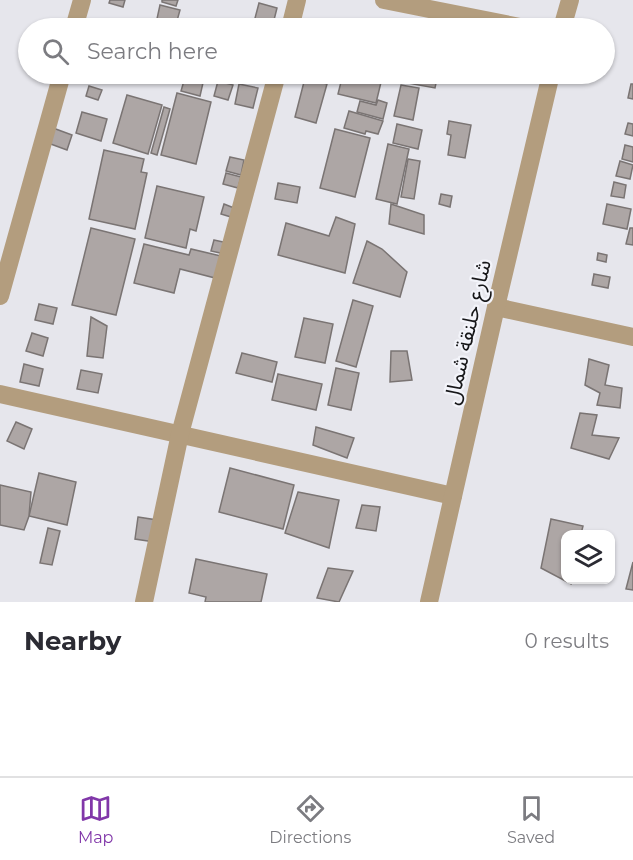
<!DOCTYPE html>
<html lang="en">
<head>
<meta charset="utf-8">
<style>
	body { margin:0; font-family:Montserrat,"Noto Sans Arabic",sans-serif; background:#f2f2f3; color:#2b2b33 }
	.controls { position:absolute; right:18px; bottom:18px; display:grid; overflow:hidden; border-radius:12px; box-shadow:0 2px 4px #0004 }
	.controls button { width:54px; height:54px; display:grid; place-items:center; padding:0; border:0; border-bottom:2px solid #e1e1e2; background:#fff; color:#2b2b33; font:30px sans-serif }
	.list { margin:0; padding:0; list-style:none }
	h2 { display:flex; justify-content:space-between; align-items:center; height:78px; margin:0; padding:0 24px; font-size:26px }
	h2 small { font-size:20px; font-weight:400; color:#7c7c81 }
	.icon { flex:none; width:33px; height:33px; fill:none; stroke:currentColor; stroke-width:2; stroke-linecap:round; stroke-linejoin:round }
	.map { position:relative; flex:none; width:633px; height:602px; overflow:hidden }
	.search { position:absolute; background:#fff; box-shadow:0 2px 4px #0004; left:18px; right:18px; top:18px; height:66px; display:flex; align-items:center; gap:15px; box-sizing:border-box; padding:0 21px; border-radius:33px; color:#7c7c81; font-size:22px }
	.sheet { height:174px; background:#fff }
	nav { display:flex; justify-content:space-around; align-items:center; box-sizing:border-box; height:84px; border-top:2px solid #e1e1e2; background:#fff; font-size:16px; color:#7c7c81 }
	nav a { display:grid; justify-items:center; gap:3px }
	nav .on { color:#8137a9 }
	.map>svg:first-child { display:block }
	.building { fill:#ada6a5; stroke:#7a7473; stroke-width:1.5 }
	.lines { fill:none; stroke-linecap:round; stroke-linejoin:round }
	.minor { stroke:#b39d7e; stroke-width:18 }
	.tertiary { stroke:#b39d7e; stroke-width:18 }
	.labels { text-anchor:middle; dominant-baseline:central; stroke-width:4.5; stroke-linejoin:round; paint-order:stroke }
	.street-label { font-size:21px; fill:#161618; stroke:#f3f4fa }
</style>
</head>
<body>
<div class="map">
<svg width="633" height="602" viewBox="0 0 633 602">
	<rect width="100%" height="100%" fill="#e6e6ec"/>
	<g class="building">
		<polygon points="110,0 125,0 123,7 109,3"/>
		<polygon points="162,0 178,0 176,6 162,2"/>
		<polygon points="259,3 277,8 272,28 254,22"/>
		<polygon points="160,5 180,10 175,28 155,28"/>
		<polygon points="356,20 386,28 354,28"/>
		<polygon points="186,74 205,74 200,96 181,91"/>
		<polygon points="343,74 383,74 376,103 338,94"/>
		<polygon points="404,74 438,74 435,88 402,82"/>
		<polygon points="305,78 327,84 316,123 295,117"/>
		<polygon points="218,81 233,85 228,100 214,96"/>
		<polygon points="239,84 258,88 253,108 235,104"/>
		<polygon points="631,84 633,84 633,99 628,98"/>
		<polygon points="401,85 419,88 413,120 394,116"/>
		<polygon points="89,86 102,90 98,100 86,96"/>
		<polygon points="177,93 211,102 196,164 161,155"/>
		<polygon points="127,95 162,105 148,154 113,143"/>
		<polygon points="378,100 387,103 383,119 357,112 360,101 376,105"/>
		<polygon points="164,107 170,109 157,155 151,153"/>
		<polygon points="349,111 383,121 378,134 366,131 365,134 344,128"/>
		<polygon points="82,112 107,119 101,141 76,133"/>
		<polygon points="449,121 471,125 465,158 448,155 451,135 447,134"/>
		<polygon points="628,123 633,124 633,136 625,134"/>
		<polygon points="397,124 422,130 418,149 393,143"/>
		<polygon points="53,128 72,135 67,150 48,143"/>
		<polygon points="335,129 370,138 355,197 320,188"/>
		<polygon points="388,144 409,149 397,204 376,199"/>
		<polygon points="625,145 633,147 633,162 622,159"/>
		<polygon points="104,150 144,159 141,172 147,173 135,229 89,219"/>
		<polygon points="230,157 244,160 241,175 226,171"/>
		<polygon points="408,159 420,161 414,199 401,197"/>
		<polygon points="620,161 633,165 630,179 616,176"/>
		<polygon points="226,173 241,177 238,188 223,184"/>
		<polygon points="614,182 626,185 624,198 611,196"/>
		<polygon points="278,183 300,187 297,203 275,199"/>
		<polygon points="157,186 204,197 196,231 190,229 186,248 145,238"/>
		<polygon points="441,194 452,196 450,207 439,204"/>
		<polygon points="224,204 234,208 231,217 221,214"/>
		<polygon points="391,204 424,215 424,234 389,224"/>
		<polygon points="607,204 631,209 627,229 603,224"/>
		<polygon points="336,217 355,224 345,273 278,255 286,223 329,236"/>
		<polygon points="91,228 135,239 116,315 72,305"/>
		<polygon points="630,228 633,228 633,245 626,244"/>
		<polygon points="214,240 228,243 225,254 211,251"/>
		<polygon points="367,241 382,249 407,272 400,297 353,283"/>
		<polygon points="144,244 189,255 191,249 225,257 219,279 180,269 174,293 134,283"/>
		<polygon points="598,253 607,255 606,262 597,260"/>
		<polygon points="594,274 610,277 608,288 592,285"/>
		<polygon points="353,300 373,306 356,367 336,361"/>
		<polygon points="39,304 57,308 53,324 35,320"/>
		<polygon points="91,317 107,326 103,358 87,356"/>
		<polygon points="304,318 333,324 325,363 295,357"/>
		<polygon points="32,333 48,338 43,356 26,351"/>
		<polygon points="391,351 407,351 412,380 390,382"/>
		<polygon points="242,353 277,362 272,382 236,373"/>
		<polygon points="589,359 609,365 605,385 622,388 620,408 597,405 600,393 585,385"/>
		<polygon points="24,364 43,369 39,386 20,382"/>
		<polygon points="336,368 359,373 351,410 328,405"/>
		<polygon points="81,370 102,374 98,393 77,389"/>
		<polygon points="278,374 322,384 316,410 272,400"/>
		<polygon points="580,413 597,415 592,435 619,438 609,459 571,448"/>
		<polygon points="16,422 32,429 24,449 7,441"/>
		<polygon points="316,427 354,438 347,458 313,445"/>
		<polygon points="230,468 294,485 283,529 219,512"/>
		<polygon points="39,473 76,482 67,525 29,516"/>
		<polygon points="0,485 31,492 29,516 24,530 0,525"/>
		<polygon points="298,492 339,500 329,548 285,533"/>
		<polygon points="362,505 380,507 376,531 356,528"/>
		<polygon points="138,517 157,520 154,542 135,539"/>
		<polygon points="551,519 583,526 581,534 566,534 566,580 572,580 571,584 541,568"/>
		<polygon points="48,528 60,531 52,565 40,563"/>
		<polygon points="196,559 267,574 261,602 205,602 206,597 189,593"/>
		<polygon points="633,562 633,590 626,589"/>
		<polygon points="328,568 353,571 339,602 317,598"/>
	</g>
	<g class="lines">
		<g class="minor">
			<polyline points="74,28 82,0"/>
			<polyline points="290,28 297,0"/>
			<polyline points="562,28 570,0"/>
			<polyline points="0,296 62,74"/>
			<polyline points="496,307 633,337"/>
			<polyline points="0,394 453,496"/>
			<polyline points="144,602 180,434 277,74"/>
		</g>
		<g class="tertiary">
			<polyline points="384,0 525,28"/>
			<polyline points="429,602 496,307 551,74"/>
		</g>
	</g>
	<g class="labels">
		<g class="street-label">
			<text transform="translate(467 332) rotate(-77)">شارع حلنقة شمال</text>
		</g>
	</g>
</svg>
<div class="controls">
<button><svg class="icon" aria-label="layers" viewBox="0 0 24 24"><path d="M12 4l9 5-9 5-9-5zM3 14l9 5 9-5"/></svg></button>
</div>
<div class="search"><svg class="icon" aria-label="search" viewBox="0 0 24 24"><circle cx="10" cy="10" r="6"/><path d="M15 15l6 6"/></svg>Search here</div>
</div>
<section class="sheet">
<h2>Nearby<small>0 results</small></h2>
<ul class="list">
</ul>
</section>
<nav>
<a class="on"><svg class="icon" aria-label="map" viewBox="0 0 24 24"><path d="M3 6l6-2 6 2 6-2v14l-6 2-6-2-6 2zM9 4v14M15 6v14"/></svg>Map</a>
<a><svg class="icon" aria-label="directions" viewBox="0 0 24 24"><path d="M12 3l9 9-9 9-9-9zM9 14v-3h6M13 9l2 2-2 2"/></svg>Directions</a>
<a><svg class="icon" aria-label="saved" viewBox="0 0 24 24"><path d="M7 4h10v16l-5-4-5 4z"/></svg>Saved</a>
</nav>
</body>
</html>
